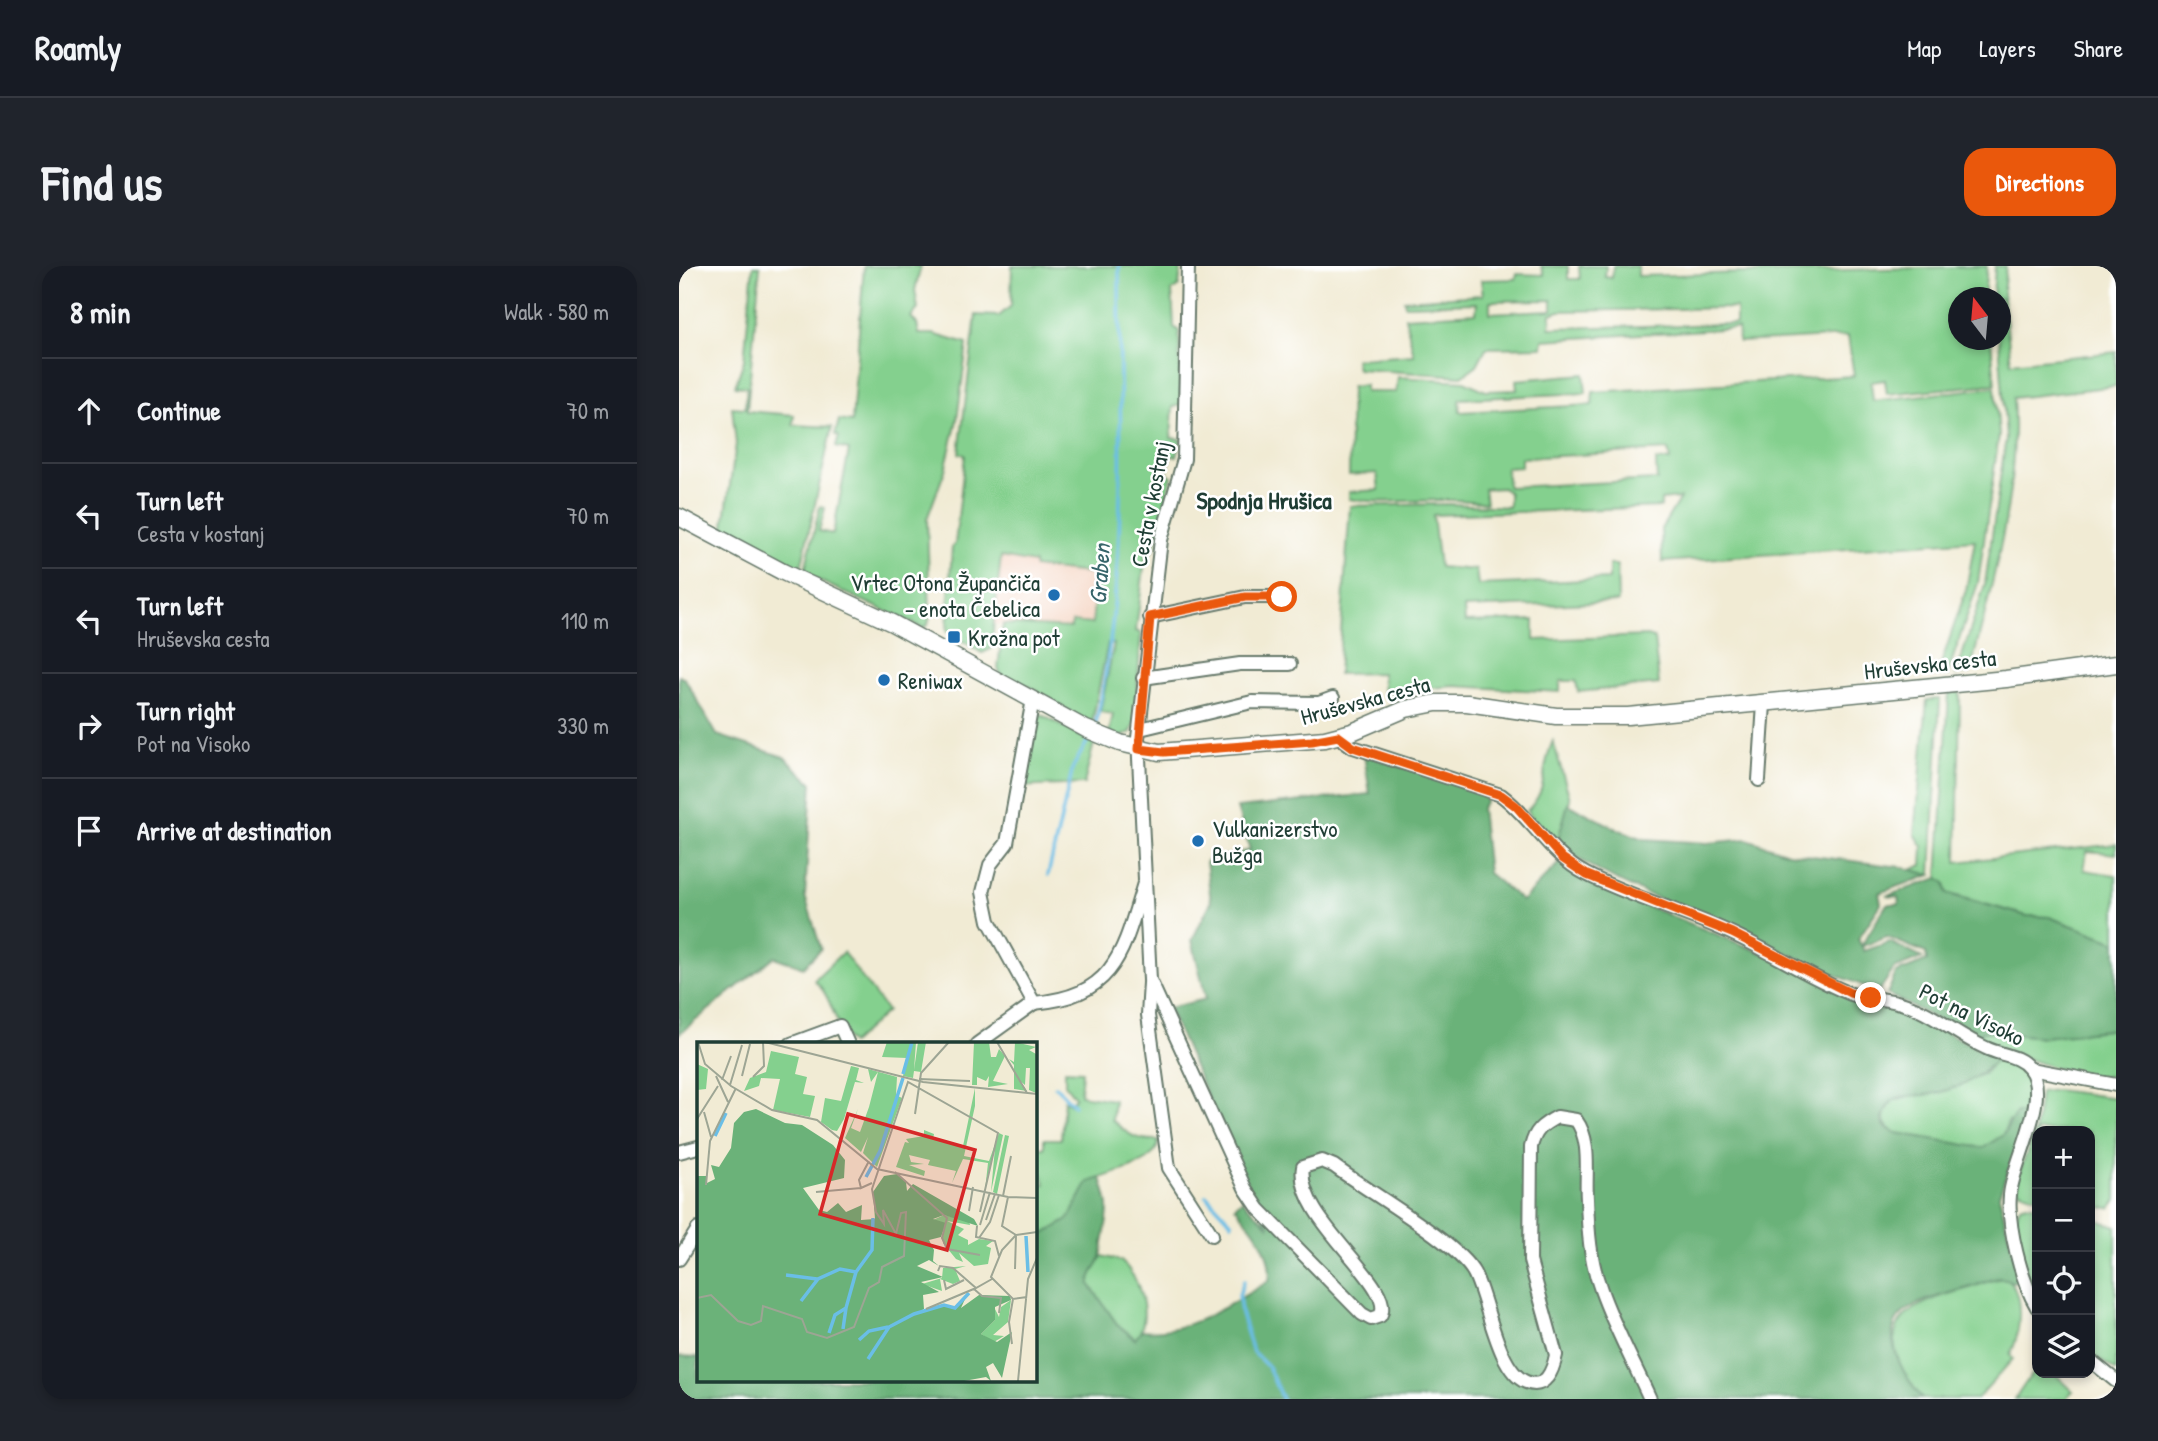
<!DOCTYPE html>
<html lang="en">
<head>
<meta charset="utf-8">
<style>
	body { margin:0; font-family:"Patrick Hand",sans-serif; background:#20242c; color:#f1f3f6 }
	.controls { position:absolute; right:21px; bottom:21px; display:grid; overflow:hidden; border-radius:14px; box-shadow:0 4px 10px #0003 }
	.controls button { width:63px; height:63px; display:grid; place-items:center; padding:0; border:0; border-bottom:2px solid #363941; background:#171b24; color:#f1f3f6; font:35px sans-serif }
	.compass { position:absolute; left:1269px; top:21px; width:63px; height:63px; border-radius:50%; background:#171b24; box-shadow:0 4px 10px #0003; rotate:344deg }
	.stop { position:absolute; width:21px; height:21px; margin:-16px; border:5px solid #ea580c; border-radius:50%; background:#fff }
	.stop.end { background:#ea580c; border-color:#fff; box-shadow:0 2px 7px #0008 }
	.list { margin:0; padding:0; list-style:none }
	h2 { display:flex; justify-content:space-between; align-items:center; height:91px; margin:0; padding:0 28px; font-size:30px }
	h2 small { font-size:23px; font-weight:400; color:#9ea1a6 }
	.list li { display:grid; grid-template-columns:46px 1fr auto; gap:21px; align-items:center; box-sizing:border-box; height:105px; padding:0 28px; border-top:2px solid #363941 }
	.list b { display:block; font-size:26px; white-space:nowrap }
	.list p { margin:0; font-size:23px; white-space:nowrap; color:#9ea1a6 }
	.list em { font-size:23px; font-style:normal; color:#9ea1a6 }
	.icon { flex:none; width:38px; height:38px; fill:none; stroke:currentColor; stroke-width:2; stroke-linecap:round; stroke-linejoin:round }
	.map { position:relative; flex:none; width:1437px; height:1133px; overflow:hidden; border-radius:21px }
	header { display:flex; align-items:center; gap:42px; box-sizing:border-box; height:98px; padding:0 35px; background:#171b24; border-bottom:2px solid #363941 }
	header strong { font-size:33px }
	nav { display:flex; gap:38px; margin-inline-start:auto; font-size:24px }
	.intro { display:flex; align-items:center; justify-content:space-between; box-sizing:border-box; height:168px; padding:0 42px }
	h1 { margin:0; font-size:49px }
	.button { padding:18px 32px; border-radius:21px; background:#ea580c; color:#fff; font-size:24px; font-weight:700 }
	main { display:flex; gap:42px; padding:0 42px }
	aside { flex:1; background:#171b24; border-radius:21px; box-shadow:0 4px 10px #0003 }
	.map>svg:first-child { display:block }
	.built { fill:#f4d3c0 }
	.green { fill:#84d08e; stroke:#528661; stroke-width:2; fill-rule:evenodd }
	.forest { fill:#6bb279; stroke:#457856; stroke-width:2 }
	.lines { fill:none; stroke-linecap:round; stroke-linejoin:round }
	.stream { stroke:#6abee6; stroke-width:3.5 }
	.minor-casing { stroke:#687a6c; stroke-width:16 }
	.tertiary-casing { stroke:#687a6c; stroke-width:19 }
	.minor { stroke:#fff; stroke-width:12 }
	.tertiary { stroke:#fff; stroke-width:16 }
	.route { stroke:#ea580c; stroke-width:9 }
	.poi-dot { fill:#1f6fb2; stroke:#fff; stroke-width:2.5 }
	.labels { text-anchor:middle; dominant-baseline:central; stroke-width:5; stroke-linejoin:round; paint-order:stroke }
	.street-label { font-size:23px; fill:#1f3d34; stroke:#fff }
	.poi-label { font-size:23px; fill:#1f3d34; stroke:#fff; text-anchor:start }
	.neighbourhood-label { font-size:24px; font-weight:bold; fill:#1f3d34; stroke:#fff }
	.water-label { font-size:24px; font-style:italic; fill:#366469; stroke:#fff }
	.inset-river { fill:none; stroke:#6abee6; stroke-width:3.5 }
	.inset-road { fill:none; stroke:#9da594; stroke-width:2 }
	.view { fill:#d62828; fill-opacity:0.15; stroke:#d62828; stroke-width:3.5 }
	.inset-edge { fill:none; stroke:#1f3d34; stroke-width:3.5 }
</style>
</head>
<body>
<header>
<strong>Roamly</strong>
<nav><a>Map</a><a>Layers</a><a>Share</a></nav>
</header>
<div class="intro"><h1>Find us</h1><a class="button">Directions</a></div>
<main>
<aside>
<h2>8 min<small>Walk · 580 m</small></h2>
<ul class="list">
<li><svg class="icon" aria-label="ahead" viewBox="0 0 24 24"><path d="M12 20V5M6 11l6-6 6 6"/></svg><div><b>Continue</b></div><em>70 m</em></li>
<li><svg class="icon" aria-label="left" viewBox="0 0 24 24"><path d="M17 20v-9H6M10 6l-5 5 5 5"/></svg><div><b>Turn left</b><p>Cesta v kostanj</p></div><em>70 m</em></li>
<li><svg class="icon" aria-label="left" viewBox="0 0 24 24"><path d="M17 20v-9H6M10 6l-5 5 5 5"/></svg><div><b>Turn left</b><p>Hruševska cesta</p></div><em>110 m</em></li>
<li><svg class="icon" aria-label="right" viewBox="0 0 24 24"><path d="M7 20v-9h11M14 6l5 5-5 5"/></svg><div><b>Turn right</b><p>Pot na Visoko</p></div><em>330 m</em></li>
<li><svg class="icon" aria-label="arrive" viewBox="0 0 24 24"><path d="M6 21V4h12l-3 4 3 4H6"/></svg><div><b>Arrive at destination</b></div></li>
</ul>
</aside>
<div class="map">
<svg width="1437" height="1133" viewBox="0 0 1437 1133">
	<rect width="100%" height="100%" fill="#fff"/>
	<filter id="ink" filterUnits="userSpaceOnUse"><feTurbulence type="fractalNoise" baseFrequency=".0143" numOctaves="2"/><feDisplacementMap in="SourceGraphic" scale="14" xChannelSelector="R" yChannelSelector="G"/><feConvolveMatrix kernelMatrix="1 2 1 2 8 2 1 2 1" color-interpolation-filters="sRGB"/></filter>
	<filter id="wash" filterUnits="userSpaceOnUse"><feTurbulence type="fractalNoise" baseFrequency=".00686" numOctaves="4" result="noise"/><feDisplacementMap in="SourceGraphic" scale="28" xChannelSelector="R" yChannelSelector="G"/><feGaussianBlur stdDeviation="1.57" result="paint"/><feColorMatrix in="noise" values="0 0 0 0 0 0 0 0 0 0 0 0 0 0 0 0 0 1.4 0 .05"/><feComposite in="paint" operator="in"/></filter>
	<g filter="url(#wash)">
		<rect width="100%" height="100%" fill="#f1ebd4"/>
		<polygon class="built" points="322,288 434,301 429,370 314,358"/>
		<g class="green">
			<polygon points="74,0 81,0 68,145 115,149 114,159 153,161 121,306 44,266 57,178 53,141 66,142 68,121 56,120 65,94"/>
			<polygon points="185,0 242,0 236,24 239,43 232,51 238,58 240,68 254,68 288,78 278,154 266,204 248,253 251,349 249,359 244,362 125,308 141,240 146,242 140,265 154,268 170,184 157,181 160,170 156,169 160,154 173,156"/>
			<polygon points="333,0 502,0 500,20 493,25 495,61 500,65 502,139 494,141 492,172 502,173 498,190 491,190 488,207 493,210 475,284 467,285 457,365 462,367 456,456 452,466 442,471 430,467 434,448 421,446 435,378 429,377 413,457 409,457 353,422 323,410 319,403 324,358 392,362 393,356 413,358 418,308 355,301 355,297 322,291 312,383 303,387 268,365 273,281 276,278 286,189 280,187 297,49 320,50 332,40"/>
			<path d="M862,0H889V13H901L900,0H927L926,11L933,12L934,0H959V10L1308,0L1305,31L1280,32V74H1312L1316,118L1208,128L1206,114L1192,116L1194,135L1316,121L1320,169L1299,317L1268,410H1258L1287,324L1296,274L983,296L982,263L1001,232L982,234V241L754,249L760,301L797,304L799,319L930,313V299H938L939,336L785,342L786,356L855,354V374L969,370L975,372L980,418L899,426L897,415H881V426L775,420L705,427L703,407L659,408L671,240L770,238L830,241V227L824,222L805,223L807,237C761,229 716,240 670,233V226L700,224L698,207L670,209L672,121L686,119V126H717L719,111L785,115L807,125L838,124L837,114L905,108L907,127L780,133L781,146L913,139L914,126L1175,110L1169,70L1060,76L1059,62L864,74L863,81L807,82L798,99L783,110L678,103L676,93L735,89L726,51L797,47L798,37L726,39L725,34L804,29L802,14L837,13L838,8L865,9ZM873,34V44L811,47V35ZM1057,42V58L871,62L872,48L880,45ZM989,184L991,194L977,195L978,214L829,221L827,202L842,201V192Z"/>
			<path d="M1316,0H1327L1324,27L1332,97L1437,86V120L1334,132C1341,225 1313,317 1291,407L1277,409L1306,318L1327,172L1320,74L1322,32L1314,31Z"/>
			<polygon points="1281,426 1278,596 1437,578 1437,588 1408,585 1405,604 1437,609 1437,676 1370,651 1348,650 1268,627 1266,617 1259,612 1270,427"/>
			<polygon points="1261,433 1252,609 1233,604 1243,599 1244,581 1236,568 1248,434"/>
			<polygon points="357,446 415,477 405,518 339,521"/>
			<path d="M874,475L891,533L877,580L848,545C872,520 860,505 874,475Z"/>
			<path d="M164,686L208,745L172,778C154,759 155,732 135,714Z"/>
			<path d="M1437,763V810C1391,814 1339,788 1296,773L1303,765L1364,771Z"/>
			<path d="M1319,792L1332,795L1349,805L1353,825L1350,848L1329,856L1324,869L1304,882L1218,867C1201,859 1202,850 1213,835L1304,808Z"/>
			<path d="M386,804L403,805L401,829L435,834L433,854C450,869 457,875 480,874C477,900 438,905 419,913C403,919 401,939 391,951C382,962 368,967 355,974V921L366,918L355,882H365V873H382L385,834L392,838L396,831L386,818Z"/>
			<polygon points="1377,824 1437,832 1437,934 1431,942 1411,941 1411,865 1358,865 1358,931 1339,924 1337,916 1356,865 1361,826"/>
			<path d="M1347,938L1358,940V1033C1347,1009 1327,964 1341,940Z"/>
			<polygon points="1411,952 1437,960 1437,1105 1411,1087"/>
			<path d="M423,990L442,995C462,1013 473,1051 457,1073L438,1058L411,1019L410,1013Z"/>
			<path d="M1326,1012C1347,1025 1341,1071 1331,1089L1334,1093L1298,1133H1243C1190,1063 1217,1041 1291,1022C1304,1018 1312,1013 1326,1012Z"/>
			<polygon points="1358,1100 1358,1107 1375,1107 1394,1125 1386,1133 1336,1133"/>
		</g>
		<g class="forest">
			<polygon points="0,410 6,413 38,469 105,491 133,517 126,630 142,683 124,701 95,691 0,768"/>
			<path d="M685,489L802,525L807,535L802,542L809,607L843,635L881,596L909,616L1216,741L1319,792C1299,814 1276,825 1246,829C1237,830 1226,829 1218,832C1210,836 1205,846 1203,855L1207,862L1218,867L1304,882L1324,869L1337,847L1350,848L1320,929L1341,1014L1333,1016C1318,1007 1307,1017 1292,1021C1271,1028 1219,1035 1214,1064C1211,1087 1230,1116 1243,1133H0V1090L19,1091V1114H355V974L389,954L409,916L422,912C432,944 430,941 425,972C423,979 424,986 421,993C417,1002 410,1009 411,1019L438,1058L456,1073L463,1064C509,1070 552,1037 590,1015C595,987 574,962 556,940L563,934L591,961L574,933L489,742L527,733L513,674L532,636L527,595L571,584L558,542L691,528Z"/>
			<path d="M889,538L938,563L965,573L1029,577L1068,573L1109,587L1222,601L1252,609L1200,627L1202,638L1179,673L1185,685L1211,676L1243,692L1215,703L1200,725C1147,708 1099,681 1048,660C998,638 942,622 897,591L891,595L877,580Z"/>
			<polygon points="1259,612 1266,617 1268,628 1348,650 1370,651 1437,676 1437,763 1364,771 1303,765 1296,773 1208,728 1217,707 1248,695 1247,687 1208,671 1184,680 1184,677 1208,638 1220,638 1219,631 1208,630"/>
		</g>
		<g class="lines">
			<g class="stream">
				<path d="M416,461C451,309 440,154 440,0"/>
				<polyline points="369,609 394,501 411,471"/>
				<polyline points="376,820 395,839"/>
				<polyline points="527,929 553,957"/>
				<polyline points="565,1015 560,1029 562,1047 574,1086 589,1101 603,1133"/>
			</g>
		</g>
	</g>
	<g filter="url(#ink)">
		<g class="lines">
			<defs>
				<g id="minor">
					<path d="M509,0L505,193L482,274L459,472L471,714L566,922L580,943L683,1048L692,1053L701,1050C720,1020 615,953 624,901L643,895L655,900C688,925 778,976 795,1007C809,1034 818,1104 847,1116C867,1124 874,1104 877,1089L851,995L852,881C856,864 863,859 878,851L897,854C913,876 906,907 908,933C909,964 911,995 922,1024C935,1061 955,1097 971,1133"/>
					<polyline points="471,351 566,331 603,331"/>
					<polyline points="464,412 561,398 611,398"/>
					<path d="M354,433L328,577L311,599L304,626L310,655L355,737C437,730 444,686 465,617"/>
					<polyline points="461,463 573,436 640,437 654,432"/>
					<path d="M659,470L674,481L822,529C853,552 872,590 907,608C953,632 1006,645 1054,668C1093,686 1131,712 1172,728C1187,733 1203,732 1218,736C1251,744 1277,769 1307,782C1321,789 1340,789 1350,802C1373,830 1333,897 1331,929C1328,959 1342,1015 1358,1041"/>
					<polyline points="1080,514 1085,438"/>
					<polyline points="471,717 469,749 490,902 533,969"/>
					<polyline points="112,778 161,760 169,778"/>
					<polyline points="298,778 355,737"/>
					<polyline points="1352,803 1437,819"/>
					<polyline points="0,886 19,881"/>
					<polyline points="0,993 19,963"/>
					<polyline points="1411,1094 1437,1115"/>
				</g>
				<polyline id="tertiary" points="0,251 104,306 213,357 407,463 441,477 480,486 646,473 673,466 727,443 757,437 788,437 877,450 949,450 1327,413 1437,398"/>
			</defs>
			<use href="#minor" class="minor-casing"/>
			<use href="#tertiary" class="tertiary-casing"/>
			<use href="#minor" class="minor"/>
			<use href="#tertiary" class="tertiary"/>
		</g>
	</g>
	<g class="lines" filter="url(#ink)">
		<polyline class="route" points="603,331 566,331 471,351 460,483 485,486 633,475 659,470 674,481 822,529 837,540 883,592 908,609 1053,667 1171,727 1192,732"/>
	</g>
	<g class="poi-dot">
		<circle cx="375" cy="329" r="7"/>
		<rect x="268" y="364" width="14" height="14" rx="3.5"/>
		<circle cx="205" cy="414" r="7"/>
		<circle cx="519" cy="575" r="7"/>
	</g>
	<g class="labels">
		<g class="street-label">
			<text transform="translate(471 238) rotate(-79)">Cesta v kostanj</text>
			<text transform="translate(1251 398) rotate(-6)">Hruševska cesta</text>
			<text transform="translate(686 434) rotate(-15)">Hruševska cesta</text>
			<text transform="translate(1293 748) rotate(26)">Pot na Visoko</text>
		</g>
		<g class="poi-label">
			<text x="361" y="316" text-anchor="end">Vrtec Otona Župančiča<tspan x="361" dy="26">- enota Čebelica</tspan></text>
			<text x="289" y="371">Krožna pot</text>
			<text x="219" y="414">Reniwax</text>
			<text x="533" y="562">Vulkanizerstvo<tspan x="533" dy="26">Bužga</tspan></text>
		</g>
		<g class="neighbourhood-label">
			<text x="585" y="234">Spodnja Hrušica</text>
		</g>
		<g class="water-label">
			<text transform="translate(420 308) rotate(-86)">Graben</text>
		</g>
	</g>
	<g transform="translate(18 776)">
		<rect width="340" height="340" fill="#f1ebd4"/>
		<path d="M190,0H219L217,28L221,0H229L224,30L217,29L216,36L206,34L210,16L185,15ZM277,0H292L294,15H299L302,7L308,14L296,39L311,42L291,45L292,34L289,39L280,35V43H275ZM318,0L339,5L332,8L339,12V51L332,48L333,26H329L328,43L322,38L330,49L317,47V23L312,17L317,20ZM74,9L102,15L98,32L110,35L106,52L118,54L113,75L76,68L83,37L64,36L62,44L47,49L53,36L69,30ZM0,22L11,27L9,47L0,48ZM154,24L162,26L159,38L167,41L158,40L147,77L140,89L135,88L124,80L128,56L144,59ZM171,27L200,35L199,53L205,56L180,125L166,111L171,95L164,110L148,96L161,67L154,86L163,90L172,65L181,30L174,40ZM278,46V64L267,114L292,119L302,91L306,93L294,150L298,106L288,148L291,121L266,117L255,141L259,129L231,123L233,118L212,113L214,120L227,122L212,123L228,129L227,134L199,125L208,100L212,101L209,97L227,94V88L237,92L236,97L266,104ZM308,93L312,94L300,152L296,150ZM247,173L272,179L273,183L250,179L267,187L261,193L271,198V203L282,197L296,199L289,204L294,206L291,222L277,224L262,211L266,220L259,217L246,201V182L236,178ZM269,224L258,227L263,239L256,242L243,237L245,249L225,242L245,236L246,226ZM314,258L311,280L296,293L307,294L297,300L284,292L298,278L297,265L302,275L304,265Z" fill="#84d08e"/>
		<path d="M59,67L88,81L105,83L136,103L148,118L147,136L106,146L122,168L130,170L141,161L149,170L165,163L164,178L178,177L176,150L187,134L200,132L209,140L210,149L216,142L277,177L281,184L247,173L236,177L249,181L244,195L232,198L237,208L236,219L242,224L232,218L220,224L246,235L224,240L242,250L226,253L227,267L222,270L250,263L258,266L268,257L264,266L282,253L313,254L314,258L298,265V278L284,292L300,300L315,290L305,336L296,321L289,325L294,339L289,335L267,339H0V134H9L10,141L18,137L14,123L22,125L34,106L37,81L47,70Z" fill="#6bb279"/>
		<path class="inset-river" d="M206,32L215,0M18,94L29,71M169,135L183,109L206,36M329,194L331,230M89,233L120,237M104,259L121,237L143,227L159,230M146,287L149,266M132,291L138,273L149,266L159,230L175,208L176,176M162,298L172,289L191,285M171,317L192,285L217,272L247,263L258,266L272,251"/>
		<path class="inset-road" d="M1,0L8,22L34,44L75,68L120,78L180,127L311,155L340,156M68,0L226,40L340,52M300,0L330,51M19,34L31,60M45,34L53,2M56,35L67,24L66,0M222,37L273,39M25,38L34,14M33,43L45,3M7,70L14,95M218,72L224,31L252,0M0,77L21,44M172,119L162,138L164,146L175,141M198,130L250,176L245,196L250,207L283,213M9,143L13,99L39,46M119,150L164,146M306,154L314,114M311,155L305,184L319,193L340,190M272,169L276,145M289,178L298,152M283,183L293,150M280,184L279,195L298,199L302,214M319,193L305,208L294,235L316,257L330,255M282,196L293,180L302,153M318,227L319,193M241,229L243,224L256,226L279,246L295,237M247,238L249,247L267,238M277,247L285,254L304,256L302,271M0,256L14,253L41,279L54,283L64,279L66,264L105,277L110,290L130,296L157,285L172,246L182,240L185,225L207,214L209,170L204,171L199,192L186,168L187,182L179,170L175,147L211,40L301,91L283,170M229,267L279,246M315,302L312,280L316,257M321,339L331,237L340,216"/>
		<path class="view" d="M151,72L278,108L250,208L123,172Z"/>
		<rect width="340" height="340" class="inset-edge"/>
	</g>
</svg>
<div class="controls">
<button>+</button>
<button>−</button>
<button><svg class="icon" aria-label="locate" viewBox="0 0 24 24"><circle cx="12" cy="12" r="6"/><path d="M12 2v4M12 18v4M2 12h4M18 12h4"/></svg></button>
<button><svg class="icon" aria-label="layers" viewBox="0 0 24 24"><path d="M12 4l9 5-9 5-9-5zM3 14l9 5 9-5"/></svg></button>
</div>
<svg class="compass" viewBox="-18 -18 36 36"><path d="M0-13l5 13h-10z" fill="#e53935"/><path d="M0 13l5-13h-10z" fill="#9ea1a6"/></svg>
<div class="stop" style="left:603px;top:331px"></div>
<div class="stop end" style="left:1192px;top:732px"></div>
</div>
</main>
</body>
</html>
